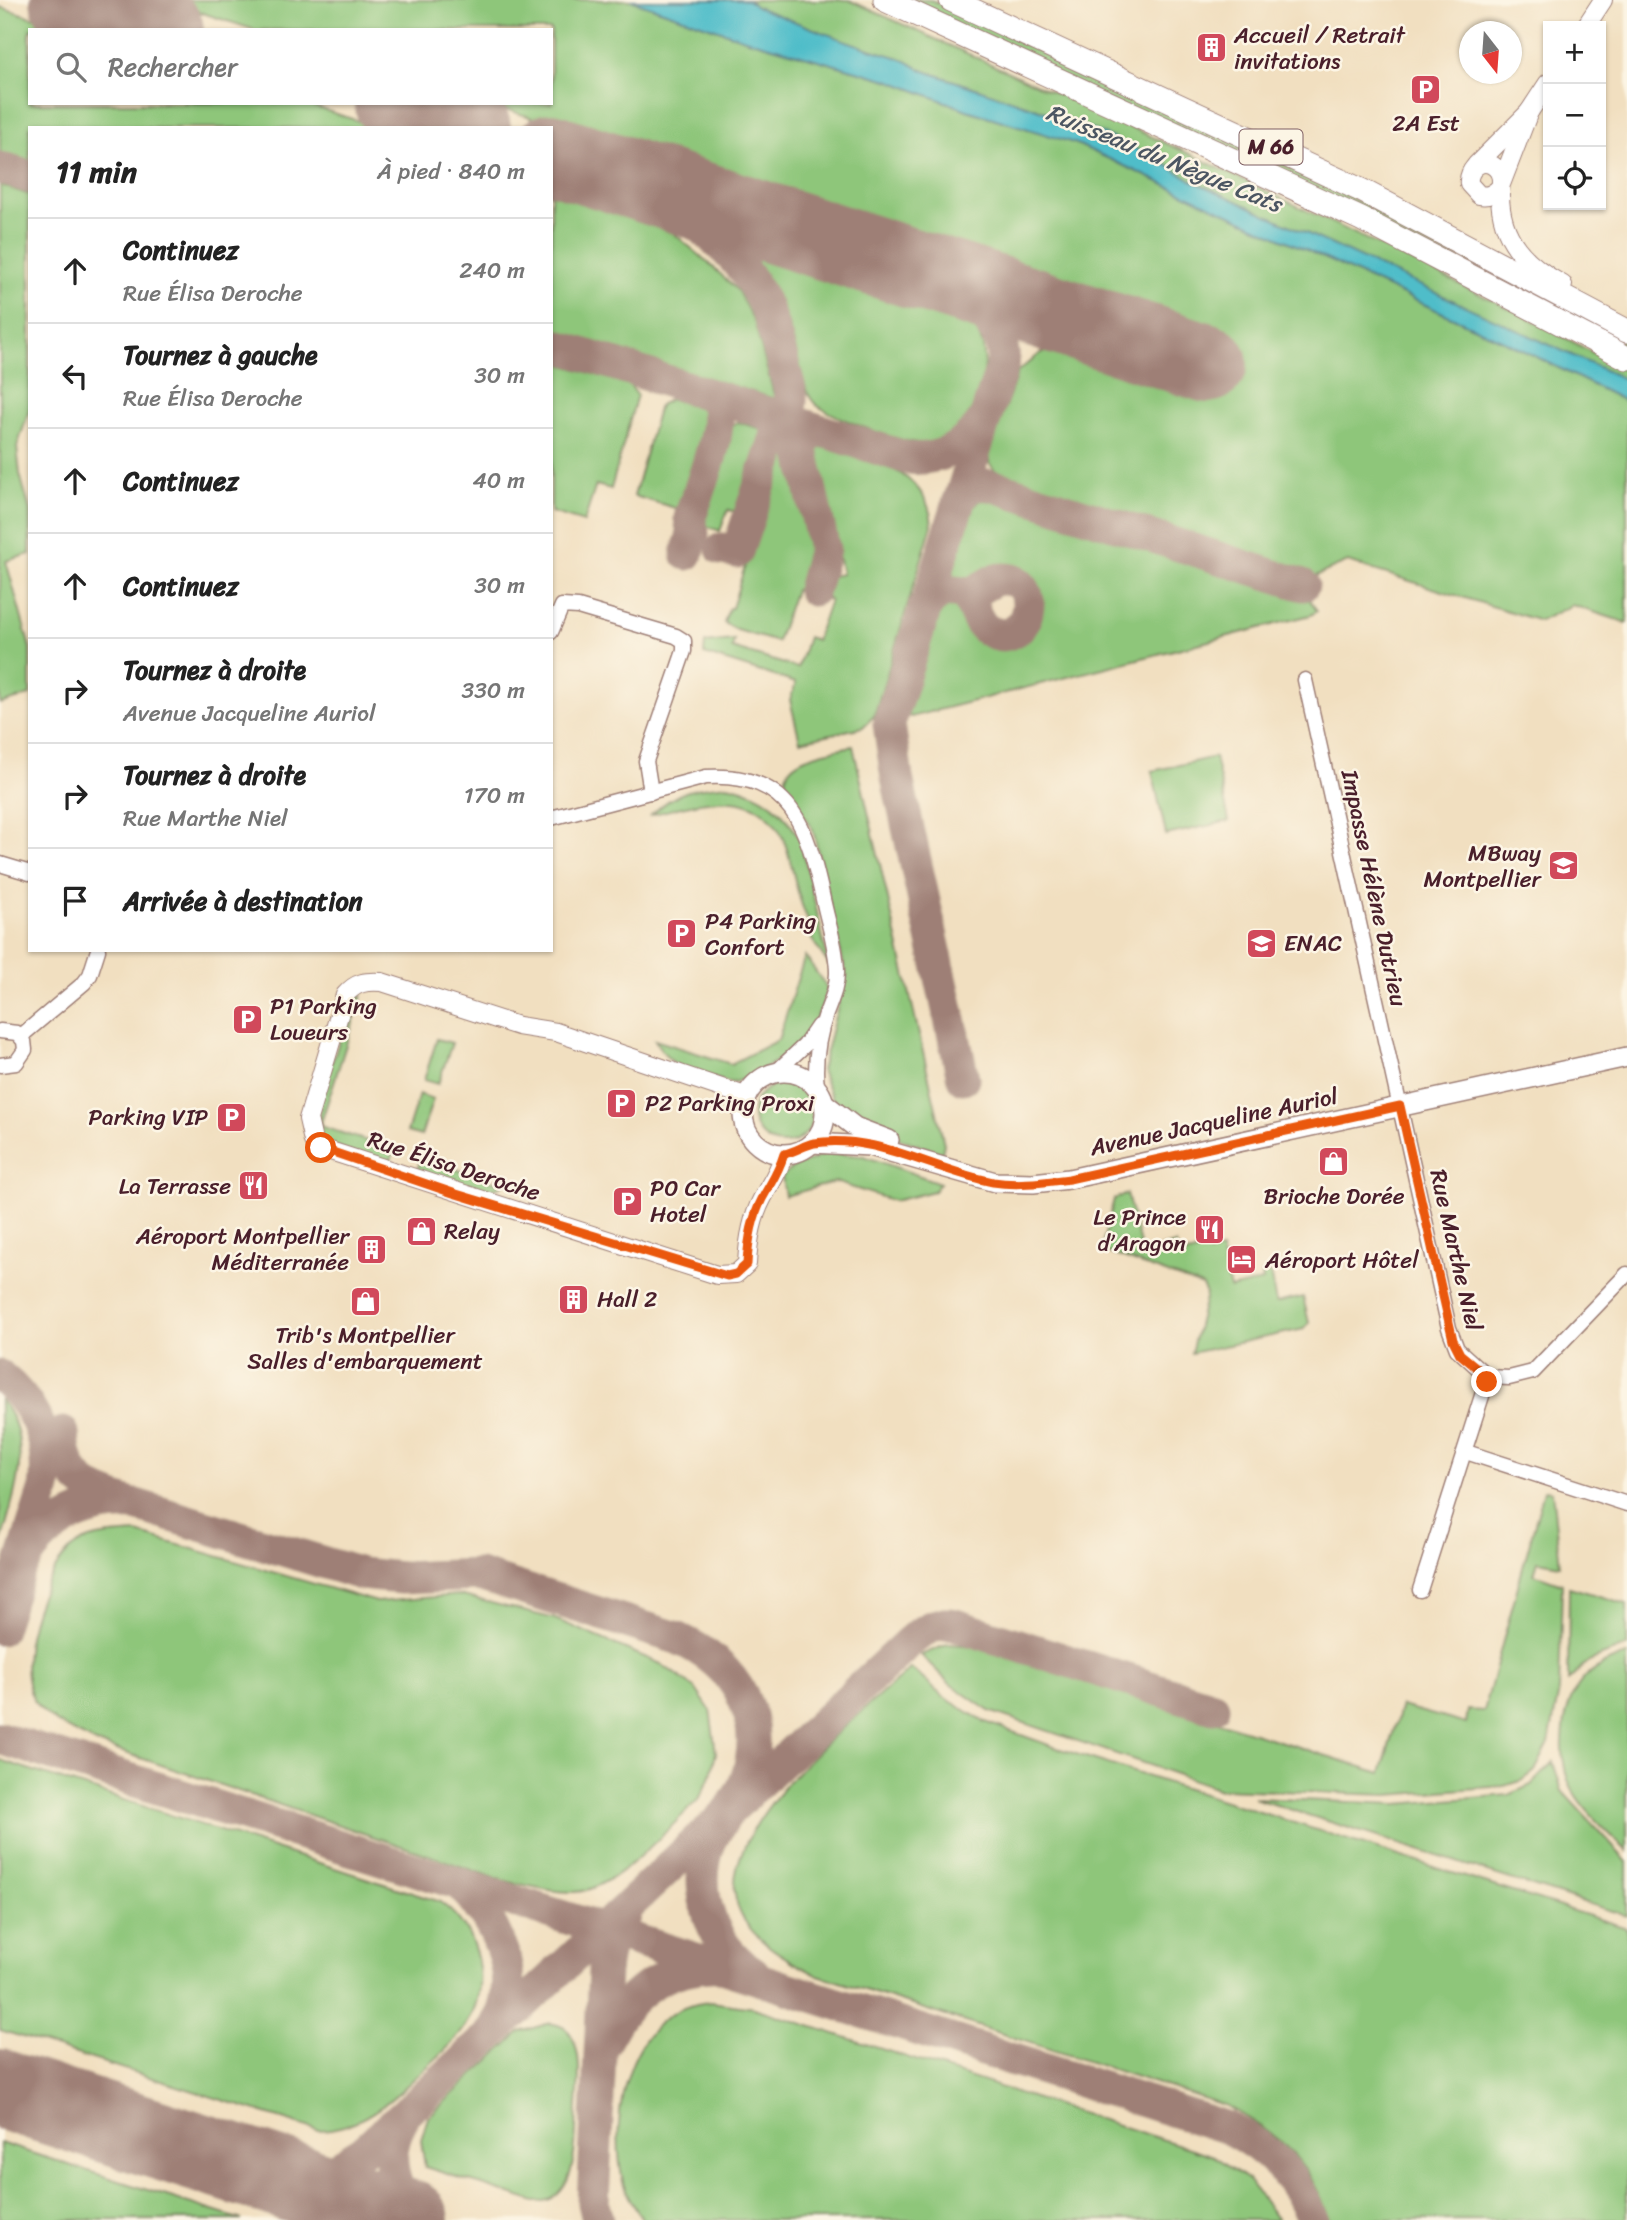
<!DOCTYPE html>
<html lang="fr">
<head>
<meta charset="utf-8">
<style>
	body { margin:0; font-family:Sriracha,sans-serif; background:#f2f2f2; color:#222 }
	.controls { position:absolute; right:21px; top:21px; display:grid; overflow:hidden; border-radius:0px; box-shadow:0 2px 5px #0004 }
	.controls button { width:63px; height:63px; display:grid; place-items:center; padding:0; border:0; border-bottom:2px solid #e0e0e0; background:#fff; color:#222; font:35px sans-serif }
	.compass { position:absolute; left:1459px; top:21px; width:63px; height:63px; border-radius:50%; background:#fff; box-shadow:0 2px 5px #0004; rotate:163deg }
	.stop { position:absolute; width:21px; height:21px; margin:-16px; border:5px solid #ea580c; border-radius:50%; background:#fff }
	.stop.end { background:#ea580c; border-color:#fff; box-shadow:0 2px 7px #0008 }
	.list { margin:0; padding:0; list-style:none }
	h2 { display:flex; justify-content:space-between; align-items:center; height:91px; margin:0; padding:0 28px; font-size:30px }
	h2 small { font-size:23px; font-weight:400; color:#767676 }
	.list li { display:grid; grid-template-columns:46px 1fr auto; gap:21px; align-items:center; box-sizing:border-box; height:105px; padding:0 28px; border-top:2px solid #e0e0e0 }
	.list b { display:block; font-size:26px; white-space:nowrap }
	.list p { margin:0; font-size:23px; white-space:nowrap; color:#767676 }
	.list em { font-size:23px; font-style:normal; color:#767676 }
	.icon { flex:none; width:38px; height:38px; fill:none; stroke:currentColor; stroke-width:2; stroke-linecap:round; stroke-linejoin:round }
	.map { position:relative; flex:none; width:1627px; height:2220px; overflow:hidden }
	.search { position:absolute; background:#fff; box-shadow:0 2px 5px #0004; left:28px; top:28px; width:525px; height:77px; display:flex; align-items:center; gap:18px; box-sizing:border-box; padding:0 24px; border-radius:0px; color:#767676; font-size:26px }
	.panel { position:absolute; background:#fff; box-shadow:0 2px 5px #0004; left:28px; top:126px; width:525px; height:826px; border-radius:0px }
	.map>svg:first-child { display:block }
	.green { fill:#8ec67a; stroke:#6c7252; stroke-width:2 }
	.water { fill:#50bdc9; stroke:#4d6e7a; stroke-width:2 }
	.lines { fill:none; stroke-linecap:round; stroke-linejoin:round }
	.taxiway { stroke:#9e7f76; stroke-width:33 }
	.runway { stroke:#9e7f76; stroke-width:80 }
	.minor-casing { stroke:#9e7f76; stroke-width:17 }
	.tertiary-casing { stroke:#9e7f76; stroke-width:20 }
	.secondary-casing { stroke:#9e7f76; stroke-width:22 }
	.trunk-casing { stroke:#9e7f76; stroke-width:25 }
	.minor { stroke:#fff; stroke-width:14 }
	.tertiary { stroke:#fff; stroke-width:18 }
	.secondary { stroke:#fff; stroke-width:19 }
	.trunk { stroke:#fff; stroke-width:23 }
	.route { stroke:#ea580c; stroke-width:9 }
	.labels { text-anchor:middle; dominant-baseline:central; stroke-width:5; stroke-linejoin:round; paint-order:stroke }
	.shield { fill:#fcf5e5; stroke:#7f5f63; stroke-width:2 }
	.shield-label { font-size:21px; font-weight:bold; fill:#4a1f2b }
	.poi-label { font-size:23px; fill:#4a1f2b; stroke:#fcf5e5; text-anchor:start }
	.street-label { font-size:23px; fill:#4a1f2b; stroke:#fcf5e5 }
	.water-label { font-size:24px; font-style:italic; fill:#4c5662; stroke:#fcf5e5 }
</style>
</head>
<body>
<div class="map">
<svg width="1627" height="2220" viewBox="0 0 1627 2220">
	<rect width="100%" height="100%" fill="#fcf5e5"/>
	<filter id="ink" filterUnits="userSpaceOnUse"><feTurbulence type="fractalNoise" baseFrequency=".0143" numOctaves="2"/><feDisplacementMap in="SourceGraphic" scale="14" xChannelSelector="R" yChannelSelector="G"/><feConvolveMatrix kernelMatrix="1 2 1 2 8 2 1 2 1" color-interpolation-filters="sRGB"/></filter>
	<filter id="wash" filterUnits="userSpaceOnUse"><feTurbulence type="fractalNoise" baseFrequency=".00686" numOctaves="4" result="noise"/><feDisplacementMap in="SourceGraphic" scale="28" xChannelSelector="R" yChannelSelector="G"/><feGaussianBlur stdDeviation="1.57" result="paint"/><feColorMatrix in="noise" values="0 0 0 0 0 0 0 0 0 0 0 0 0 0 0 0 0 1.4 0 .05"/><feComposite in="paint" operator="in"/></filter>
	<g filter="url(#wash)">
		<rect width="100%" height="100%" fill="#f1dfc0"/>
		<g class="green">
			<polygon points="162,0 631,0 745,39 888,80 967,110 1077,144 1523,350 1627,402 1627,623 1572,605 1540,621 1348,562 1313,577 1001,478 989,463 989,452 1018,371 1041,353 1053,349 1068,347 1200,389 1217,336 486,103 551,103 551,30 255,30"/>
			<path d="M748,0H849L1190,154L1523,315L1627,371V381L1191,180C1110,127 1015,103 925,71C915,67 906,60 896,57C848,44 802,24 756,7Z"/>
			<polygon points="898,0 931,0 1287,165 1627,339 1627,349"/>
			<polygon points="0,7 73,30 30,30 30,103 303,103 380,128 30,128 30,162 0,153"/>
			<polygon points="551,182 651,214 711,265 738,291 755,324 775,399 551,329"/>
			<polygon points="0,185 30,195 30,408 17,447 20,474 30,511 30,554 6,561 30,648 30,695 0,704"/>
			<path d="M736,241L966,315C974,326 983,339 984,353C989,390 965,438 927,443C907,446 840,419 821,408C807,401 804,381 800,367C786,308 777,287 736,241Z"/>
			<polygon points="551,361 630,385 637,395 611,489 596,485 584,522 551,512"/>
			<polygon points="671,399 701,407 707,419 682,510 634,496 659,405"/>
			<polygon points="737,422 766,430 742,513 728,510 720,531 700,524 732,425"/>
			<path d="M814,443C860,458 928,465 932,525L874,716L863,727L800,741L790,700L796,683L704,654L705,643L734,640L732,648L798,668L808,637L816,640L830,600L817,596L822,578L842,574Z"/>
			<polygon points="782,446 787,450 813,569 805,592 795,590 777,642 737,630 724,623 729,608 732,608"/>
			<path d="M999,496L1308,597L1317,611L1311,615L911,717L904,714L940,602L965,610C970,624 980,642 998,643C1075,647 1027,528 972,583L950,577L971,508L981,500Z"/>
			<path d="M853,746L944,1144L942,1153L869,1128L832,1098L826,1084L821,1070L846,975L813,830C807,818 799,810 791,798C766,758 829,751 853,746Z"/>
			<polygon points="1215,757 1229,821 1166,835 1152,771"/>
			<path d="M728,785C763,793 785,809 801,842L829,965L811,938L813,931C799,905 795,878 787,849C765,779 701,802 651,815C677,790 693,788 728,785Z"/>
			<path d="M805,956L827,988C818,1036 777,1067 733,1083C697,1074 675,1075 655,1040L731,1064L778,1040Z"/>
			<path d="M362,995L320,1126L395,1150L388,1168L319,1140C312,1104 343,1033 356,996Z"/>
			<polygon points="437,1039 452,1043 438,1084 424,1080"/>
			<circle cx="783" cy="1114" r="30"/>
			<polygon points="419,1094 433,1099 421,1136 407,1132"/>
			<polygon points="828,1153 864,1156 940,1183 934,1191 894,1201 835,1182 785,1196 782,1177 792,1168"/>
			<polygon points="421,1158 496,1182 499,1174 507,1176 503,1185 476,1195 415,1177"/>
			<polygon points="1127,1194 1142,1252 1176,1244 1179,1256 1208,1249 1209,1253 1221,1250 1230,1289 1263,1281 1262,1274 1270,1272 1276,1303 1303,1297 1309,1323 1304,1329 1191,1353 1206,1294 1202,1286 1101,1250 1114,1199"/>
			<path d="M0,1400C38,1439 11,1502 0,1547Z"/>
			<polygon points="1544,1490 1552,1491 1560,1565 1538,1561 1534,1574 1562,1584 1559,1691 1549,1743 1535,1771 1523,1780 1504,1786 1388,1795 1220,1789 989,1711 950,1684 921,1655 948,1644 977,1646 1381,1773 1401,1706 1466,1724 1468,1710 1484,1711"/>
			<path d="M137,1533L377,1602L459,1595L555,1619L661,1664L695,1688L710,1710L716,1753L711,1775L699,1799C670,1826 616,1890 575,1892C552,1893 528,1885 505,1881L96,1743C75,1732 46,1721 34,1700C12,1662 40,1579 70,1550C88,1534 115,1535 137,1533Z"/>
			<polygon points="1569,1587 1627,1604 1627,1646 1589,1661 1568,1681"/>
			<path d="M1627,1655V1851C1609,1833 1586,1813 1573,1791C1557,1764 1561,1712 1578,1686C1589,1669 1608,1661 1627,1655Z"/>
			<path d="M911,1668L942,1696L983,1721L1054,1747L1627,1928V2220H1329C1310,2159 1279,2136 1227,2106L815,1974C784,1958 739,1934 735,1894C727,1816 858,1716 911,1668Z"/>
			<path d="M0,1760L440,1902C480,1930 493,1988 463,2030C451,2047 433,2061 418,2075C390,2102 358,2130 317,2130L0,2030Z"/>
			<polygon points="1553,1762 1562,1791 1627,1862 1627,1916 1254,1798 1397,1804 1509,1795 1531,1785"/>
			<path d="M711,2002L754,2008L1214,2156L1248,2180L1278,2220H643C636,2209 626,2195 623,2182C608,2115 628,2007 711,2002Z"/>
			<path d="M550,2023C560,2025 568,2028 572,2037C583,2059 578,2084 577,2107C575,2137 580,2203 535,2202L425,2167L421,2140L428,2117L520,2032Z"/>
			<polygon points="0,2143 242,2220 0,2220"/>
		</g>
		<path class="water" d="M631,0H748L756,7C802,24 848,44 896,57C906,60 915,67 925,71C1015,103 1110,127 1191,180L1626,380L1627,402L1523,350L1077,144L967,110L888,80L745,39Z"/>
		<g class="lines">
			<g class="taxiway">
				<polyline points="0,168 30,177"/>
				<path d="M607,171C665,199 734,242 763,301C772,321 777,342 783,363C786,377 795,396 789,410L774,415"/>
				<path d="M912,268C942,282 998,315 1003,352C1005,366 997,381 993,394L889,724L897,778L963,1078"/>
				<path d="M551,344L907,458C941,461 962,448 983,422"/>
				<path d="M958,503C965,487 976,482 994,486L1303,585"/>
				<polyline points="722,549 737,552 777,434 776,423 767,413"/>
				<path d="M687,554L693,534L690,518C698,490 732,416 710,395"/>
				<polyline points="813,590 824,549 802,450 807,436 823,431"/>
				<path d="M924,607L941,592C952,590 962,595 973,592C983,588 991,579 1002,579C1047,578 1028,654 987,630C975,622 974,605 965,594"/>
				<path d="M0,1376C37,1406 51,1442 45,1488L0,1629"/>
				<path d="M63,1433C65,1481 86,1489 127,1503"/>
				<path d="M18,1572C42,1526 83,1502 136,1505L361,1574L401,1578L479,1575L677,1638C737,1665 770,1719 744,1785C735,1806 717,1824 709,1845C693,1891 711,1946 753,1972"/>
				<path d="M0,1738L1228,2128C1269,2149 1296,2176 1313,2220"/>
				<path d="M463,1887C498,1926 525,1980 494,2030"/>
				<path d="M604,2043C624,1996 661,1968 712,1966"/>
				<path d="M405,2114C382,2153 389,2189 421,2220"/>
				<path d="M264,2173L306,2175L336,2168L363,2151L467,2057L908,1643C923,1630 935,1621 955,1625L1213,1707"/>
				<polyline points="597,2220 593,2203 604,1970 608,1947 624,1916"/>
			</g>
			<g class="runway">
				<polyline points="70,0 164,30"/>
				<polyline points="394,103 471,128"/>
				<polyline points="551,153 1208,363"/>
				<polyline points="0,2089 410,2220"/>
			</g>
		</g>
	</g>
	<g filter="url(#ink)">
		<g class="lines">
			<defs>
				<g id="minor">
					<polyline points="551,632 562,606 578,607 676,636 684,641 684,651 646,761 651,792"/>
					<polyline points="1305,680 1449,1328 1457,1349 1488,1377"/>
					<path d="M551,818L706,777C793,772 807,828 823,899C828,923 837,949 837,973C837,988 831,1000 826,1014C818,1038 814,1062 817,1087"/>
					<polyline points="0,864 30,873"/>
					<polyline points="0,1031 17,1033 24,1041 25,1050 16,1063 0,1065"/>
					<polyline points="21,1036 84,983 90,975 98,950"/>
					<polyline points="776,1072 805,1045 818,1026"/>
					<polyline points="1488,1377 1509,1378 1533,1372 1627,1274"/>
					<polyline points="1466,1452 1627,1504"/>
					<polyline points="1420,1590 1488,1377"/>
				</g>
				<g id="tertiary">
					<polyline points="1586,26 1603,0"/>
					<path d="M1529,112L1500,187C1494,194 1488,197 1479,195L1469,184C1467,169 1483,155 1496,168C1504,176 1500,185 1500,194C1500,239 1525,264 1563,285"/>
					<polyline points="1476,165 1529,112 1548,83"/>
					<path d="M745,1096L556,1032L518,1026L382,982C366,981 356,982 345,995L308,1119L313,1141L321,1148L717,1275L736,1274L747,1264C748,1243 752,1218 762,1199C771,1182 778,1174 784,1154"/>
				</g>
				<g id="secondary">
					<circle cx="784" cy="1113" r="41"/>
					<polyline points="824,1103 855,1127 889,1140"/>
					<polyline points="812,1143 870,1146 995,1182 1033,1183 1069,1179 1627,1057"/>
				</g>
				<g id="trunk">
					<polyline points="885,0 1361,219 1627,358"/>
					<polyline points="951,0 1363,191 1627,331"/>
				</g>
			</defs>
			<use href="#minor" class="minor-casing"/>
			<use href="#tertiary" class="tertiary-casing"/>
			<use href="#secondary" class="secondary-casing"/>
			<use href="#trunk" class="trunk-casing"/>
			<use href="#minor" class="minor"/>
			<use href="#tertiary" class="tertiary"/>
			<use href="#secondary" class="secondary"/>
			<use href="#trunk" class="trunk"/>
		</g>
	</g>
	<g class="lines" filter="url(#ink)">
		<path class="route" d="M321,1148L453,1193L727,1276L736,1274L747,1264C748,1243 752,1218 762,1199C771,1182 778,1174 784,1154C795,1152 804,1145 814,1143C876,1133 934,1171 993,1182C1018,1186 1044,1182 1069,1179L1400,1106L1453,1340L1460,1354L1488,1377L1487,1382"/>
	</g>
	<defs>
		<symbol id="building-square" viewBox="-11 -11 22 22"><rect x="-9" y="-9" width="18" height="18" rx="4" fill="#d1495b" stroke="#fcf5e5"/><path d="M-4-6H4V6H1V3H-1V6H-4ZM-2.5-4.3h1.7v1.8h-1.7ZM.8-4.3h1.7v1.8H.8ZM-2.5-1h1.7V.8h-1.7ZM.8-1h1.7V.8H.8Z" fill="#fff"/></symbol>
		<symbol id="parking-square" viewBox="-11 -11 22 22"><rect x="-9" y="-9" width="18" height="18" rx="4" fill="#d1495b" stroke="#fcf5e5"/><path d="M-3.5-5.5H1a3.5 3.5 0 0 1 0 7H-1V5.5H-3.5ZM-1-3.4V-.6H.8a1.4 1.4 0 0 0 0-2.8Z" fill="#fff"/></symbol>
		<symbol id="university-square" viewBox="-11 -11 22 22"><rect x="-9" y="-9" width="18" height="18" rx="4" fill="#d1495b" stroke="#fcf5e5"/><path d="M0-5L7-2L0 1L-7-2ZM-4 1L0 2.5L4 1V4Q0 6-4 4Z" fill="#fff"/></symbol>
		<symbol id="shop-square" viewBox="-11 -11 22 22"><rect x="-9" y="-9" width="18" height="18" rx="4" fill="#d1495b" stroke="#fcf5e5"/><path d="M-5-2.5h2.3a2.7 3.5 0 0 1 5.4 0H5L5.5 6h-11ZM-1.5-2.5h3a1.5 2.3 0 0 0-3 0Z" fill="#fff"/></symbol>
		<symbol id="restaurant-square" viewBox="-11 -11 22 22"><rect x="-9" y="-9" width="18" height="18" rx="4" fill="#d1495b" stroke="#fcf5e5"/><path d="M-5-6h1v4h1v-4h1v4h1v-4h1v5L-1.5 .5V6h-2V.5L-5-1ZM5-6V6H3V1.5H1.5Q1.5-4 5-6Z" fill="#fff"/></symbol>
		<symbol id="hotel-square" viewBox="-11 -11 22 22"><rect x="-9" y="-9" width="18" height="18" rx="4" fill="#d1495b" stroke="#fcf5e5"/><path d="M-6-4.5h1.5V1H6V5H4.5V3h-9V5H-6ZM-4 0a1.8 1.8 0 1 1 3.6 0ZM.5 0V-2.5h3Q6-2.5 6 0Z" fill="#fff"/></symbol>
	</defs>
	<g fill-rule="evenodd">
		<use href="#building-square" x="1194" y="30" width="35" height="35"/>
		<use href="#parking-square" x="1408" y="72" width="35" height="35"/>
		<use href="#university-square" x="1546" y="848" width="35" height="35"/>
		<use href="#parking-square" x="664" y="916" width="35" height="35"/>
		<use href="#university-square" x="1244" y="926" width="35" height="35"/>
		<use href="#parking-square" x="230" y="1002" width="35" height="35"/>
		<use href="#parking-square" x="604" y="1086" width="35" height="35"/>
		<use href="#parking-square" x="214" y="1100" width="35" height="35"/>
		<use href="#shop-square" x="1316" y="1144" width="35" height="35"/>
		<use href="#restaurant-square" x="236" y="1168" width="35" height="35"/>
		<use href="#parking-square" x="610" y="1184" width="35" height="35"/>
		<use href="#restaurant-square" x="1192" y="1212" width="35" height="35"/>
		<use href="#shop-square" x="404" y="1214" width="35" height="35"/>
		<use href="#building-square" x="354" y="1232" width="35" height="35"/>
		<use href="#hotel-square" x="1224" y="1242" width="35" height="35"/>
		<use href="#building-square" x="556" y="1282" width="35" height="35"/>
		<use href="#shop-square" x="348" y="1284" width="35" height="35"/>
	</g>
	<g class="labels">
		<rect class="shield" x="1239.5" y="129.5" width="63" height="35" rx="5"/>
		<g class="shield-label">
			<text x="1271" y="147">M 66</text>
		</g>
		<g class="poi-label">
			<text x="1234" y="35">Accueil / Retrait<tspan x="1234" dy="26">invitations</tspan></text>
			<text x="1426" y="123" text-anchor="middle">2A Est</text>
			<text x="1541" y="853" text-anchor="end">MBway<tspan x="1541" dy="26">Montpellier</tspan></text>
			<text x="705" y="921">P4 Parking<tspan x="705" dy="26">Confort</tspan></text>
			<text x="1284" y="943">ENAC</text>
			<text x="270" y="1006">P1 Parking<tspan x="270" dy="26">Loueurs</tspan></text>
			<text x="645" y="1103">P2 Parking Proxi</text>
			<text x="208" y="1117" text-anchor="end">Parking VIP</text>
			<text x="231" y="1186" text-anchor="end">La Terrasse</text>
			<text x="650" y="1188">P0 Car<tspan x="650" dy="26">Hotel</tspan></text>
			<text x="1334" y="1196" text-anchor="middle">Brioche Dorée</text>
			<text x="1186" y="1217" text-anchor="end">Le Prince<tspan x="1186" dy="26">d’Aragon</tspan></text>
			<text x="444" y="1231">Relay</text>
			<text x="349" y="1236" text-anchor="end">Aéroport Montpellier<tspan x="349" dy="26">Méditerranée</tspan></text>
			<text x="1265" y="1260">Aéroport Hôtel</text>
			<text x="597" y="1299">Hall 2</text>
			<text x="365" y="1335" text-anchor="middle">Trib's Montpellier<tspan x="365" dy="26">Salles d'embarquement</tspan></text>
		</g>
		<g class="street-label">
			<text transform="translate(1374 888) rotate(78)">Impasse Hélène Dutrieu</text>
			<text transform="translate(1214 1122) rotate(-12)">Avenue Jacqueline Auriol</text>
			<text transform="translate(454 1166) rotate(18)">Rue Élisa Deroche</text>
			<text transform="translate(1456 1250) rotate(77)">Rue Marthe Niel</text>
		</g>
		<g class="water-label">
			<text transform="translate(1164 158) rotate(22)">Ruisseau du Nègue Cats</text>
		</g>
	</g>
</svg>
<div class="controls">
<button>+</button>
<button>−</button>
<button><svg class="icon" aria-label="locate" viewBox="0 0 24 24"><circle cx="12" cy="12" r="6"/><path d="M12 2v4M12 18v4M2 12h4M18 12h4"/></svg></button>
</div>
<svg class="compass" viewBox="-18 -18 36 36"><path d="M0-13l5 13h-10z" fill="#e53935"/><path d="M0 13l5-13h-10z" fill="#767676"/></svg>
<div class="stop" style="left:321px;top:1148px"></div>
<div class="stop end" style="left:1487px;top:1382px"></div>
<div class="search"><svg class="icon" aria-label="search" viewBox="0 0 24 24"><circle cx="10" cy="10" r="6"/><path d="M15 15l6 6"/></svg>Rechercher</div>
<section class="panel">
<h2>11 min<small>À pied · 840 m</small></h2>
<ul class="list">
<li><svg class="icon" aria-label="ahead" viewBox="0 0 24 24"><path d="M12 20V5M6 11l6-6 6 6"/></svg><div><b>Continuez</b><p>Rue Élisa Deroche</p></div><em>240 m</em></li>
<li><svg class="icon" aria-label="left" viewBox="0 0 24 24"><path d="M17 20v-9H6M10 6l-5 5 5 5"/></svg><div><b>Tournez à gauche</b><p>Rue Élisa Deroche</p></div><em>30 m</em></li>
<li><svg class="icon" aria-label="ahead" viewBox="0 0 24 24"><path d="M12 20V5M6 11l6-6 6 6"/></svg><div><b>Continuez</b></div><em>40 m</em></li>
<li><svg class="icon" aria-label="ahead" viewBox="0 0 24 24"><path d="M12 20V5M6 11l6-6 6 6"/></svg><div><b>Continuez</b></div><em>30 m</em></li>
<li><svg class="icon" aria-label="right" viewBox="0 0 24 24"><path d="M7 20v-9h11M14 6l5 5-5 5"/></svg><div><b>Tournez à droite</b><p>Avenue Jacqueline Auriol</p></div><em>330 m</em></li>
<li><svg class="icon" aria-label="right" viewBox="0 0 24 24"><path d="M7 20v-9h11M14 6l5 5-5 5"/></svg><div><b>Tournez à droite</b><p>Rue Marthe Niel</p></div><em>170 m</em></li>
<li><svg class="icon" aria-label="arrive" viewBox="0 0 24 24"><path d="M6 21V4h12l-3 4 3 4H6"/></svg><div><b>Arrivée à destination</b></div></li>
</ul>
</section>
</div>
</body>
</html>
